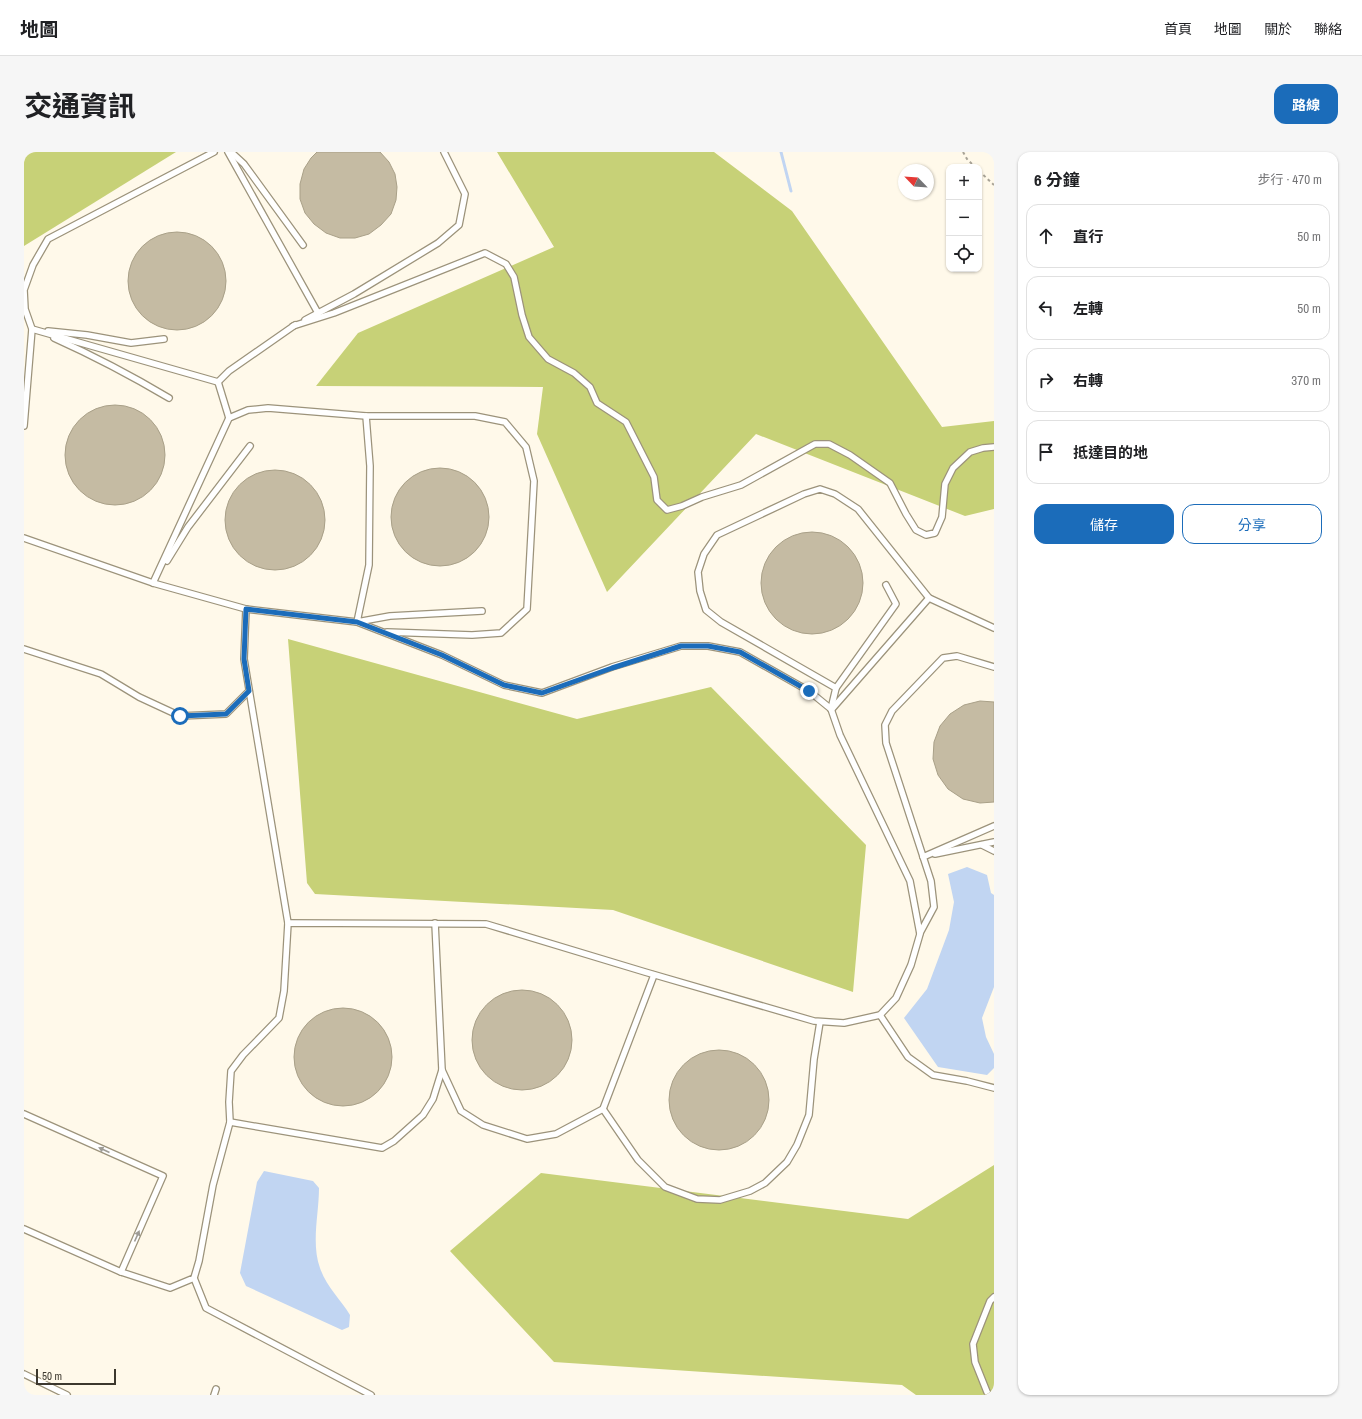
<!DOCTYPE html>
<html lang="zh-TW">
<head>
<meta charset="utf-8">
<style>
	body { margin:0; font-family:"Archivo Narrow","Noto Sans TC",sans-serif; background:#f6f6f6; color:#202124 }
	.controls { position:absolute; right:12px; top:12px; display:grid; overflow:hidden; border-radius:8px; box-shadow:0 1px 3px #0004 }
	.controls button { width:36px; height:36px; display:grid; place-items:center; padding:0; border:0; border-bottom:1px solid #e0e0e0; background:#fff; color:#202124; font:20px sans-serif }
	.compass { position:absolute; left:874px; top:12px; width:36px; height:36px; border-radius:50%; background:#fff; box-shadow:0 1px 3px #0004; rotate:295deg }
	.scale { position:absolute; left:12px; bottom:10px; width:80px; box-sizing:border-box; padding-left:4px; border:2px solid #3c382e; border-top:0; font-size:11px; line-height:14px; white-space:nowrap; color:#3c382e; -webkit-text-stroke:3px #fff9ea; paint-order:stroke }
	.stop { position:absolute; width:12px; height:12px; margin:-9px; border:3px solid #1b6cba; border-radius:50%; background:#fff }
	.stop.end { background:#1b6cba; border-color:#fff; box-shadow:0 1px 4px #0008 }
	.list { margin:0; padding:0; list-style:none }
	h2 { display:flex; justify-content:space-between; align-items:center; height:52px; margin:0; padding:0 16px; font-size:17px }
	h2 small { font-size:13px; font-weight:400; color:#757577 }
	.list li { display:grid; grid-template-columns:26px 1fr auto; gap:12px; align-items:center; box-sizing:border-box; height:64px; margin:0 8px 8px; padding:0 8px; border:1px solid #e0e0e0; border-radius:12px }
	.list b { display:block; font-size:15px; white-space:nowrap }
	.list em { font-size:13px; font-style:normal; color:#757577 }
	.actions { display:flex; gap:8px; padding:12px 16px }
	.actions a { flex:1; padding:9px 0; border:1px solid #1b6cba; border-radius:12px; text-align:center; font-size:14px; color:#1b6cba }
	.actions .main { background:#1b6cba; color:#fff }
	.icon { flex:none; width:22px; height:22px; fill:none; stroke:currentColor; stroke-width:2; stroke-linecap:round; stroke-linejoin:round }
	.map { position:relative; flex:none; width:970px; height:1243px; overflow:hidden; border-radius:12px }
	header { display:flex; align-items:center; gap:24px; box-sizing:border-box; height:56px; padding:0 20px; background:#fff; border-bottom:1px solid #e0e0e0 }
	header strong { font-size:19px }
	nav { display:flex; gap:22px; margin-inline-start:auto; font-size:14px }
	.intro { display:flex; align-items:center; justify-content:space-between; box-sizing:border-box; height:96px; padding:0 24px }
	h1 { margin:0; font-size:28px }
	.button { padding:10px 18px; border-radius:12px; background:#1b6cba; color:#fff; font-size:14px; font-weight:700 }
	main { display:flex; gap:24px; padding:0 24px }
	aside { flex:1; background:#fff; border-radius:12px; box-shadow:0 1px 3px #0004 }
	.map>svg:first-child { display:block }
	.forest { fill:#c7d177 }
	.water { fill:#c1d5f2 }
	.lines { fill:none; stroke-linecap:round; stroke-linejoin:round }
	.stream { stroke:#c1d5f2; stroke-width:3 }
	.building { fill:#c5bba3; stroke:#a9a088 }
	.service-casing { stroke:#9c937b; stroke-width:8 }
	.path { stroke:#a8a396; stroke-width:2; stroke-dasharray:3 3; stroke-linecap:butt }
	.service { stroke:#fff; stroke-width:5.5 }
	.oneway { fill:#9e9c96 }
	.route { stroke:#1b6cba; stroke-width:5 }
</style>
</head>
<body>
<header>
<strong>地圖</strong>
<nav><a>首頁</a><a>地圖</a><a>關於</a><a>聯絡</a></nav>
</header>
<div class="intro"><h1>交通資訊</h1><a class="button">路線</a></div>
<main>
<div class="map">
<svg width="970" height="1243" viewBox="0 0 970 1243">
	<rect width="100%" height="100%" fill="#fff9ea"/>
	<g class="forest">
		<polygon points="0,0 152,0 0,94"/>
		<polygon points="473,0 690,0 768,59 918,275 970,269 970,357 941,364 732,282 583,440 513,282 519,235 292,234 334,181 530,95"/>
		<polygon points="264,487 553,567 687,535 842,693 829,840 589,758 291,742 283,731"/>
		<polygon points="970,1013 970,1243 892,1243 878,1233 530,1210 426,1099 517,1021 884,1067"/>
	</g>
	<g class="water">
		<polygon points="943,715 963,723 967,741 970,743 970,835 958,866 962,885 970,902 970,916 963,923 914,915 880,866 903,837 925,778 930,750 924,722"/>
		<path d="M240,1019L289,1029L295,1036C295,1062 287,1091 296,1116C302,1134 317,1148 326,1163L325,1175L318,1178L222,1134L216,1121L233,1030Z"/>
	</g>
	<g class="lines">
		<polyline class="stream" points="757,0 767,39"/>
	</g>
	<g class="building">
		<polygon points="293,0 356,0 365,10 371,22 373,35 372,48 367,62 357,73 345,82 331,86 316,86 302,81 290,72 281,61 276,47 276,32 280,17 287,6"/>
		<circle cx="153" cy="129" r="49"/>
		<circle cx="91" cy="303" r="50"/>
		<circle cx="416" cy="365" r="49"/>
		<circle cx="251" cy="368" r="50"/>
		<circle cx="788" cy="431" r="51"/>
		<polygon points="956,549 970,550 970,650 956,651 939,647 924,637 914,623 909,607 910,590 916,574 926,562 940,553"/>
		<circle cx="498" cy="888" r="50"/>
		<circle cx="319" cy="905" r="49"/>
		<circle cx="695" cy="948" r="50"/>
	</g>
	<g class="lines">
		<defs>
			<g id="service">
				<polyline points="204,0 294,161"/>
				<polyline points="207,0 220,12 279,93"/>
				<polyline points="281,168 330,142 414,91 435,73 441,42 420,0"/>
				<polyline points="269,174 310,161 461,101 482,112 490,125 498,163 505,185 524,207 550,221 566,235 573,251 602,270 630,325 633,348 643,358 658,354 678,345 717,333 791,292 805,292 826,303 866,331 882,362 892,378 902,383 911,381 918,365 921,332 929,316 946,300 959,296 970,295"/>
				<polyline points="8,177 194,230 205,219 271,173"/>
				<polyline points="24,179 63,183 107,191 140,187"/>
				<path d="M30,186C70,204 108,224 145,246"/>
				<polyline points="194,230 205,266"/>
				<polyline points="342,264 346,314 345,413 333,470 366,464 458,459"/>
				<polyline points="0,274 8,177 1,157 0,138 9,113 24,87 190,0"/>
				<polyline points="0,386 129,431 222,457 333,470 418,503 480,533 518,541 588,515 657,494 684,494 716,500 785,539 807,557 816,583 886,729 896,782 887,813 872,846 856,863 820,871 790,869 621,820 462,772 264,771 260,839 255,866 219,903 207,919 205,950 206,970 189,1033 175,1109 170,1126 146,1136 97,1120 0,1077"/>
				<polyline points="143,409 164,375 226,294"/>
				<polyline points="129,431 205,266 224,258 244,256 342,264 451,264 481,270 502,295 510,329 503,457 477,481 448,483 363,480"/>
				<polyline points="222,457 220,507 264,771"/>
				<polyline points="0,497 77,522 115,545 156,564 202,562 225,539"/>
				<polyline points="812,536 872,452 862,433"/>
				<polyline points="807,557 812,536 697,470 682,458 676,439 674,420 680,402 693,383 780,342 796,337 811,342 834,357 905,446"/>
				<polyline points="808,557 905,446 970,476"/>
				<polyline points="958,693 970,699"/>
				<polyline points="911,702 970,690"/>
				<polyline points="899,705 970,674"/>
				<polyline points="896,781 910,755 907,729 862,591 861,573 868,559 919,506 933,504 970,515"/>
				<polyline points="856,863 884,905 909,923 943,929 970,936"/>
				<polyline points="418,918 437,959 459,973 503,987 532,982 579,957 630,823"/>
				<polyline points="579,957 614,1008 641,1035 673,1047 696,1048 726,1039 741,1031 763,1010 773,993 785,963 790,907 796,870"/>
				<polyline points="0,962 139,1024 97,1120"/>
				<polyline points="206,970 358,996 370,989 399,963 409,947 418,918 411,771"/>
				<polyline points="170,1126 182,1156 347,1243"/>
				<polyline points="0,1222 43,1243"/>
				<polyline points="190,1243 192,1237"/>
				<polyline points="965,1243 963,1240 951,1210 949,1192 966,1149 970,1145"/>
			</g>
		</defs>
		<use href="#service" class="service-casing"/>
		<g class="path">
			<polyline points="939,0 943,7 951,15"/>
			<polyline points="955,19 970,33"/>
		</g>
		<use href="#service" class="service"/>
	</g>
	<defs><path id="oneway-solid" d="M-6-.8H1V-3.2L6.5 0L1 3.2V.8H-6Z"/></defs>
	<g class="oneway">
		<use href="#oneway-solid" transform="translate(80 998) rotate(-156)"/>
		<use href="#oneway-solid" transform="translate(113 1084) rotate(-66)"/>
	</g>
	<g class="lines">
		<polyline class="route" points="156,564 202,562 225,539 220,507 222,457 333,470 418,503 480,533 518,541 588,516 657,494 684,494 716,500 785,539"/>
	</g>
</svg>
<div class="controls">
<button>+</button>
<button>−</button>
<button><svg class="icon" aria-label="locate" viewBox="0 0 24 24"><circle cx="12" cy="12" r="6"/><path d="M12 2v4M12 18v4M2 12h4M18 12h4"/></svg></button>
</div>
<svg class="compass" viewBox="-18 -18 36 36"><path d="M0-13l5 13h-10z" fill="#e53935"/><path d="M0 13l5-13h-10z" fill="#757577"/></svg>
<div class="scale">50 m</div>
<div class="stop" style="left:156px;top:564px"></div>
<div class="stop end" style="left:785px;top:539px"></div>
</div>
<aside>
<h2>6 分鐘<small>步行 · 470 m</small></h2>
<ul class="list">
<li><svg class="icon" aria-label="ahead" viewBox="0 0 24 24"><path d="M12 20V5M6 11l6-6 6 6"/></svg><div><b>直行</b></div><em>50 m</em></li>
<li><svg class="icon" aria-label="left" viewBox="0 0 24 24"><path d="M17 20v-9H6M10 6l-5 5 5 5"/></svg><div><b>左轉</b></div><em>50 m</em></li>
<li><svg class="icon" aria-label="right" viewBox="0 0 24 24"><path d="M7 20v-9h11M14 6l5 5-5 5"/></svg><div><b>右轉</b></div><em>370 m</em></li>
<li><svg class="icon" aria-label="arrive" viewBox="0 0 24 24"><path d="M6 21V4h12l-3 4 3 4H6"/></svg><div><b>抵達目的地</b></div></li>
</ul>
<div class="actions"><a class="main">儲存</a><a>分享</a></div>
</aside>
</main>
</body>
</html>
